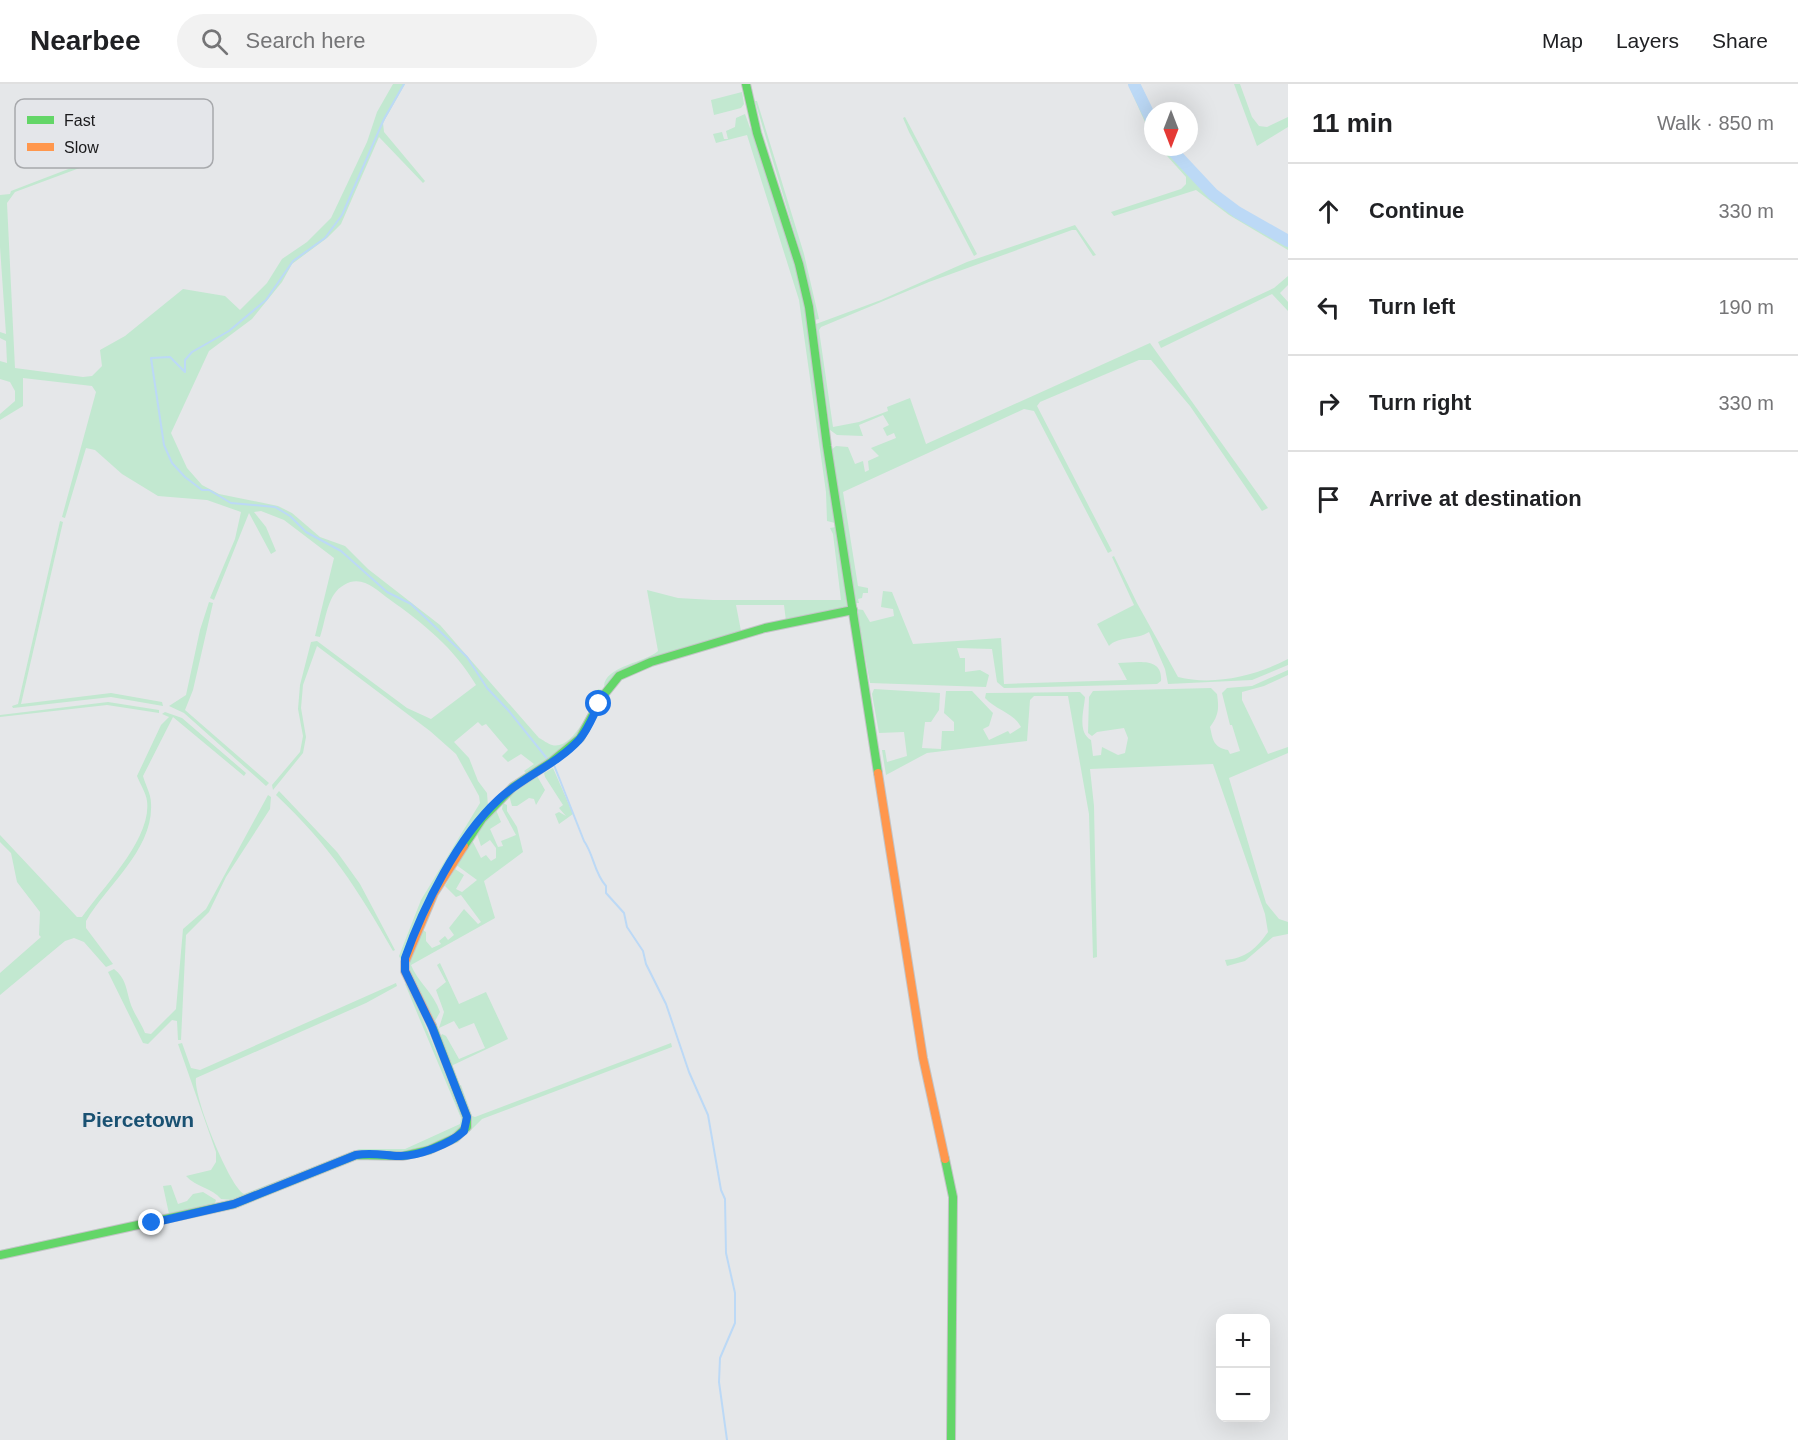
<!DOCTYPE html>
<html lang="en">
<head>
<meta charset="utf-8">
<style>
	body { margin:0; font-family:Helvetica,sans-serif; background:#f2f2f2; color:#202124 }
	.controls { position:absolute; right:18px; bottom:18px; display:grid; overflow:hidden; border-radius:12px; box-shadow:0 6px 24px #0002 }
	.controls button { width:54px; height:54px; display:grid; place-items:center; padding:0; border:0; border-bottom:2px solid #e0e0e0; background:#fff; color:#202124; font:30px sans-serif }
	.compass { position:absolute; left:1144px; top:18px; width:54px; height:54px; border-radius:50%; background:#fff; box-shadow:0 6px 24px #0002; rotate:180deg }
	.stop { position:absolute; width:18px; height:18px; margin:-14px; border:4px solid #1a73e8; border-radius:50%; background:#fff }
	.stop.end { background:#1a73e8; border-color:#fff; box-shadow:0 2px 6px #0008 }
	.list { margin:0; padding:0; list-style:none }
	h2 { display:flex; justify-content:space-between; align-items:center; height:78px; margin:0; padding:0 24px; font-size:26px }
	h2 small { font-size:20px; font-weight:400; color:#757577 }
	.list li { display:grid; grid-template-columns:39px 1fr auto; gap:18px; align-items:center; box-sizing:border-box; height:96px; padding:0 24px; border-top:2px solid #e0e0e0 }
	.list b { display:block; font-size:22px; white-space:nowrap }
	.list em { font-size:20px; font-style:normal; color:#757577 }
	.icon { flex:none; width:33px; height:33px; fill:none; stroke:currentColor; stroke-width:2; stroke-linecap:round; stroke-linejoin:round }
	.map { position:relative; flex:none; width:1288px; height:1356px; overflow:hidden }
	header { display:flex; align-items:center; gap:36px; box-sizing:border-box; height:84px; padding:0 30px; background:#fff; border-bottom:2px solid #e0e0e0 }
	header strong { font-size:28px }
	nav { display:flex; gap:33px; margin-inline-start:auto; font-size:21px }
	.search { width:420px; height:54px; background:#f2f2f2; display:flex; align-items:center; gap:15px; box-sizing:border-box; padding:0 21px; border-radius:33px; color:#757577; font-size:22px }
	main { display:flex }
	aside { flex:1; background:#fff }
	.map>svg:first-child { display:block }
	.green { fill:#c2e8d0 }
	.lines { fill:none; stroke-linecap:round; stroke-linejoin:round }
	.stream { stroke:#bcd9f6; stroke-width:2 }
	.river { stroke:#bcd9f6; stroke-width:12 }
	.fast-casing { stroke:#c3c4c6; stroke-width:10 }
	.slow-casing { stroke:#c3c4c6; stroke-width:10 }
	.fast { stroke:#63d668; stroke-width:8 }
	.slow { stroke:#ff974d; stroke-width:8 }
	.route { stroke:#1a73e8; stroke-width:8 }
	.labels { text-anchor:middle; dominant-baseline:central; stroke-width:4.5; stroke-linejoin:round; paint-order:stroke }
	.quarter-label { font-size:21px; font-weight:bold; fill:#195172; stroke:#e4e6ea }
	.key { fill:#e4e6ea; stroke:#a7a9ac; stroke-width:1.5 }
	.key-label { font-size:16px; fill:#1a1a1c }
</style>
</head>
<body>
<header>
<strong>Nearbee</strong>
<div class="search"><svg class="icon" aria-label="search" viewBox="0 0 24 24"><circle cx="10" cy="10" r="6"/><path d="M15 15l6 6"/></svg>Search here</div>
<nav><a>Map</a><a>Layers</a><a>Share</a></nav>
</header>
<main>
<div class="map">
<svg width="1288" height="1356" viewBox="0 0 1288 1356">
	<rect width="100%" height="100%" fill="#e5e7e9"/>
	<g class="green">
		<path d="M393,0H405L383,39L384,48L425,97L423,99L379,53L341,140L327,154L292,180L282,198L252,235L209,267L171,349L187,384L202,401L219,410L278,422L292,429L320,453L345,462L368,485L440,541L539,654C543,656 548,660 552,661C573,667 593,621 598,605L603,606L573,660L527,690L524,687L534,680L521,670L508,678L502,672L508,666L486,640L482,642L478,638L454,658L469,674L478,697L487,709L488,722L468,750L425,823L402,878L399,872L421,816L480,719L479,712L456,670L430,647L317,562L303,601L301,624L306,653L303,669L273,706L272,701L300,668L303,652L298,625L300,601L311,558L317,557L407,624L431,635L476,601C454,564 424,540 389,515C376,506 362,490 344,501C327,510 326,536 320,553L315,552L334,474L284,436L261,427L254,428L266,443L276,467L271,470L249,429L214,516L210,514L235,455L241,428L207,416L158,412L122,390L95,366L86,364L65,434L62,433L96,308L92,302L23,294V322L0,336V330L15,317V307L10,298L0,295V277L7,279L6,257L0,254V248L6,250L0,163V111L10,110L11,107L84,79L85,82L15,108L7,119L15,284L83,293L92,292L102,282L100,266L125,252L183,205L225,212L240,226L267,199L282,175L307,158L331,134L367,58L377,28Z"/>
		<polygon points="1128,0 1138,0 1153,31 1153,56"/>
		<polygon points="1234,0 1240,0 1252,33 1259,42 1267,43 1288,33 1288,43 1257,62"/>
		<polygon points="742,8 744,20 741,24 714,31 711,16"/>
		<polygon points="755,17 757,17 804,170 819,235 815,236 801,171"/>
		<polygon points="745,30 750,44 753,46 797,185 804,215 835,439 827,437 826,408 799,216 747,51 716,59 713,50 722,48 724,55 728,55 726,47 735,43 736,34"/>
		<polygon points="905,33 977,170 974,172 909,48 903,34"/>
		<polygon points="1159,63 1173,63 1224,116 1288,155 1288,166 1229,131 1196,106 1114,132 1111,128 1181,105 1186,100 1186,93"/>
		<polygon points="1075,141 1096,171 1093,172 1076,146 1072,146 929,198 821,243 819,246 833,343 859,338 888,327 887,323 910,314 926,360 1150,259 1268,424 1262,427 1190,322 1151,276 1139,276 1040,318 1037,322 1112,467 1108,469 1034,327 1024,325 843,408 858,502 868,504 868,509 863,509 862,514 858,515 859,519 856,519 831,366 836,362 848,363 855,380 863,377 865,388 869,386 868,377 879,372 871,364 896,354 894,349 887,352 883,344 889,341 883,331 859,341 863,352 837,351 830,346 816,240 881,216 967,178"/>
		<polygon points="1288,192 1288,201 1280,209 1288,218 1288,227 1272,210 1161,264 1158,258 1274,204"/>
		<polygon points="60,437 63,438 21,620 111,609 162,618 163,622 111,613 13,624 12,622 18,620"/>
		<path d="M836,443L847,522L839,527L786,537L784,521H736L741,547L755,543L636,581L604,602C605,582 647,578 658,567L647,506L678,514L713,516H841L833,450L830,444Z"/>
		<path d="M1114,472L1137,519L1178,593C1214,602 1256,592 1288,575V581L1252,596L1168,600L1165,585L1149,548C1137,556 1118,552 1109,562L1097,540L1134,521L1112,473Z"/>
		<path d="M883,507L892,508L913,560L1001,554L1004,600L1127,596L1118,579C1136,579 1163,572 1161,597L1157,600L1004,604L997,598L992,565L957,564L960,574H965V588L980,586L989,591L986,603L870,599L856,525L863,526L870,538L894,532L893,525L881,523Z"/>
		<polygon points="209,518 213,519 193,606 185,626 269,699 266,702 184,629 169,622 186,611 200,546"/>
		<path d="M1288,586V591L1264,602L1242,608V616L1268,670L1288,663V669L1229,694L1266,819L1279,835L1288,838V850L1273,853L1245,877L1227,882L1225,876C1246,874 1256,865 1268,848L1265,830L1213,680L1090,685L1094,722L1097,873L1093,874L1089,730L1068,612H1034L1030,616L1027,657L927,669L886,691L882,666H885L887,678L907,672L904,648L879,649L872,610L874,605L940,609L939,626L931,638H925L922,664L941,665L942,647H954V638L944,629L946,607H972L993,629L989,642L983,645L989,656L1008,647L1010,650L1021,643C1014,629 996,626 985,614L986,609L1080,608L1085,613C1084,626 1077,648 1091,656L1093,672L1101,671L1102,663L1118,671L1125,669L1128,654L1124,644L1097,648L1092,652L1088,649L1089,613L1093,607L1211,604L1217,610C1219,624 1219,631 1210,643C1213,656 1213,663 1228,666L1230,670L1240,667L1232,641H1230L1222,609L1227,604L1252,602Z"/>
		<polygon points="108,618 159,626 159,629 107,621 0,633 0,631"/>
		<path d="M165,628L182,634L246,689L244,692L173,633L143,692C145,700 151,710 151,719C154,765 107,801 86,837V844L113,880L106,883L84,858L74,854L65,857L0,911V889L41,853L39,851L40,828L17,798L11,769L0,758V751L77,833H82C102,804 152,755 147,717C146,709 140,700 137,692L161,641L169,633L162,630Z"/>
		<polygon points="553,684 573,730 559,740 555,730 559,728 566,732 559,724 563,721 545,693 544,689"/>
		<polygon points="537,692 545,706 536,721 534,715 529,714 517,722 512,722 509,711"/>
		<path d="M279,707L337,768L360,800L395,866L393,867C357,804 330,762 276,711Z"/>
		<path d="M268,711L271,713L270,725L226,793L209,828L186,851L181,956H178L177,937L172,936L148,960L143,959L108,888L114,885C126,894 126,905 130,918C133,928 141,939 145,949L151,950L176,925L183,845L206,825Z"/>
		<path d="M503,719L507,721V727L517,743L523,768L484,797L495,834L411,881C417,897 434,909 440,928L435,937L408,886L407,875L421,845L426,848V857L432,864L441,860L439,857L445,852L448,856L454,851L449,844L464,825L478,840L481,838L461,811L456,813L445,802L455,785L464,791L456,805L462,808L477,796L455,780L472,756L481,774L486,771L491,777L496,774V764L490,756L481,762L477,750L481,741L496,726L501,738L490,745L498,763L503,762L501,757L516,751L502,725Z"/>
		<polygon points="440,879 459,920 486,908 508,955 451,982 458,996 455,998 439,955 442,950 446,952 459,975 485,964 474,939 459,945 454,937 439,944 444,928 436,906 446,898 437,881"/>
		<path d="M396,899L397,902L366,919L196,994C193,1012 229,1102 244,1110L359,1065H405L460,1040L461,1034L405,900L408,899L466,1041L451,1054L409,1069L367,1066L235,1116L221,1115C212,1104 196,1103 186,1092L211,1086L216,1078V1068L178,960L182,959L191,984L200,986Z"/>
		<polygon points="671,959 672,963 482,1035 469,1048 471,1036 458,1002 461,1001 472,1032 475,1033"/>
		<polygon points="171,1101 178,1120 187,1117 193,1110 203,1108 216,1116 214,1122 0,1169 0,1166 169,1130 163,1102"/>
	</g>
	<g class="lines">
		<g class="stream">
			<polyline points="404,0 384,35 342,131 325,154 293,177 266,216 229,247 192,268 185,276 185,288 170,273 151,274 164,361 172,379 185,393 202,406 209,406 231,419 275,423 290,432 306,448 341,467 387,508 411,520 467,573 487,604 508,626 549,677"/>
			<path d="M554,681L584,757C594,771 594,789 606,802V809L624,829L627,843L643,867L646,880L666,920L689,988L708,1031L721,1106L725,1115L726,1169L735,1209V1239L720,1274L719,1298L727,1356"/>
		</g>
		<g class="river">
			<polyline points="1134,0 1153,39"/>
			<polyline points="1169,63 1213,110 1237,128 1288,157"/>
		</g>
		<defs>
			<g id="fast">
				<polyline points="746,0 757,49 799,180 809,223 827,362 878,689"/>
				<polyline points="464,762 482,735 513,703 551,678 580,654 603,612 619,592 651,578 765,544 853,526"/>
				<polyline points="945,1075 953,1113 951,1356"/>
				<polyline points="0,1171 234,1120 356,1071 403,1072 429,1066 455,1054 467,1043 467,1033 432,942"/>
			</g>
			<g id="slow">
				<polyline points="878,689 923,974 945,1075"/>
				<polyline points="432,942 405,887 405,878 434,809 464,762"/>
			</g>
		</defs>
		<use href="#fast" class="fast-casing"/>
		<use href="#slow" class="slow-casing"/>
		<use href="#fast" class="fast"/>
		<use href="#slow" class="slow"/>
	</g>
	<g class="lines">
		<path class="route" d="M152,1139L234,1120L356,1071C371,1068 383,1071 398,1072C417,1073 450,1060 464,1047L467,1033L432,943L405,887V874C423,823 458,753 498,716C522,693 556,681 579,656C588,646 593,632 599,620"/>
	</g>
	<g class="labels">
		<g class="quarter-label">
			<text x="138" y="1035">Piercetown</text>
		</g>
	</g>
	<rect x="15" y="15" width="198" height="69" rx="9" class="key"/>
	<rect x="27" y="32" width="27" height="8" fill="#63d668"/>
	<rect x="27" y="59" width="27" height="8" fill="#ff974d"/>
	<g class="key-label">
		<text x="64" y="42">Fast</text>
		<text x="64" y="69">Slow</text>
	</g>
</svg>
<div class="controls">
<button>+</button>
<button>−</button>
</div>
<svg class="compass" viewBox="-18 -18 36 36"><path d="M0-13l5 13h-10z" fill="#e53935"/><path d="M0 13l5-13h-10z" fill="#757577"/></svg>
<div class="stop" style="left:599px;top:620px"></div>
<div class="stop end" style="left:152px;top:1139px"></div>
</div>
<aside>
<h2>11 min<small>Walk · 850 m</small></h2>
<ul class="list">
<li><svg class="icon" aria-label="ahead" viewBox="0 0 24 24"><path d="M12 20V5M6 11l6-6 6 6"/></svg><div><b>Continue</b></div><em>330 m</em></li>
<li><svg class="icon" aria-label="left" viewBox="0 0 24 24"><path d="M17 20v-9H6M10 6l-5 5 5 5"/></svg><div><b>Turn left</b></div><em>190 m</em></li>
<li><svg class="icon" aria-label="right" viewBox="0 0 24 24"><path d="M7 20v-9h11M14 6l5 5-5 5"/></svg><div><b>Turn right</b></div><em>330 m</em></li>
<li><svg class="icon" aria-label="arrive" viewBox="0 0 24 24"><path d="M6 21V4h12l-3 4 3 4H6"/></svg><div><b>Arrive at destination</b></div></li>
</ul>
</aside>
</main>
</body>
</html>
